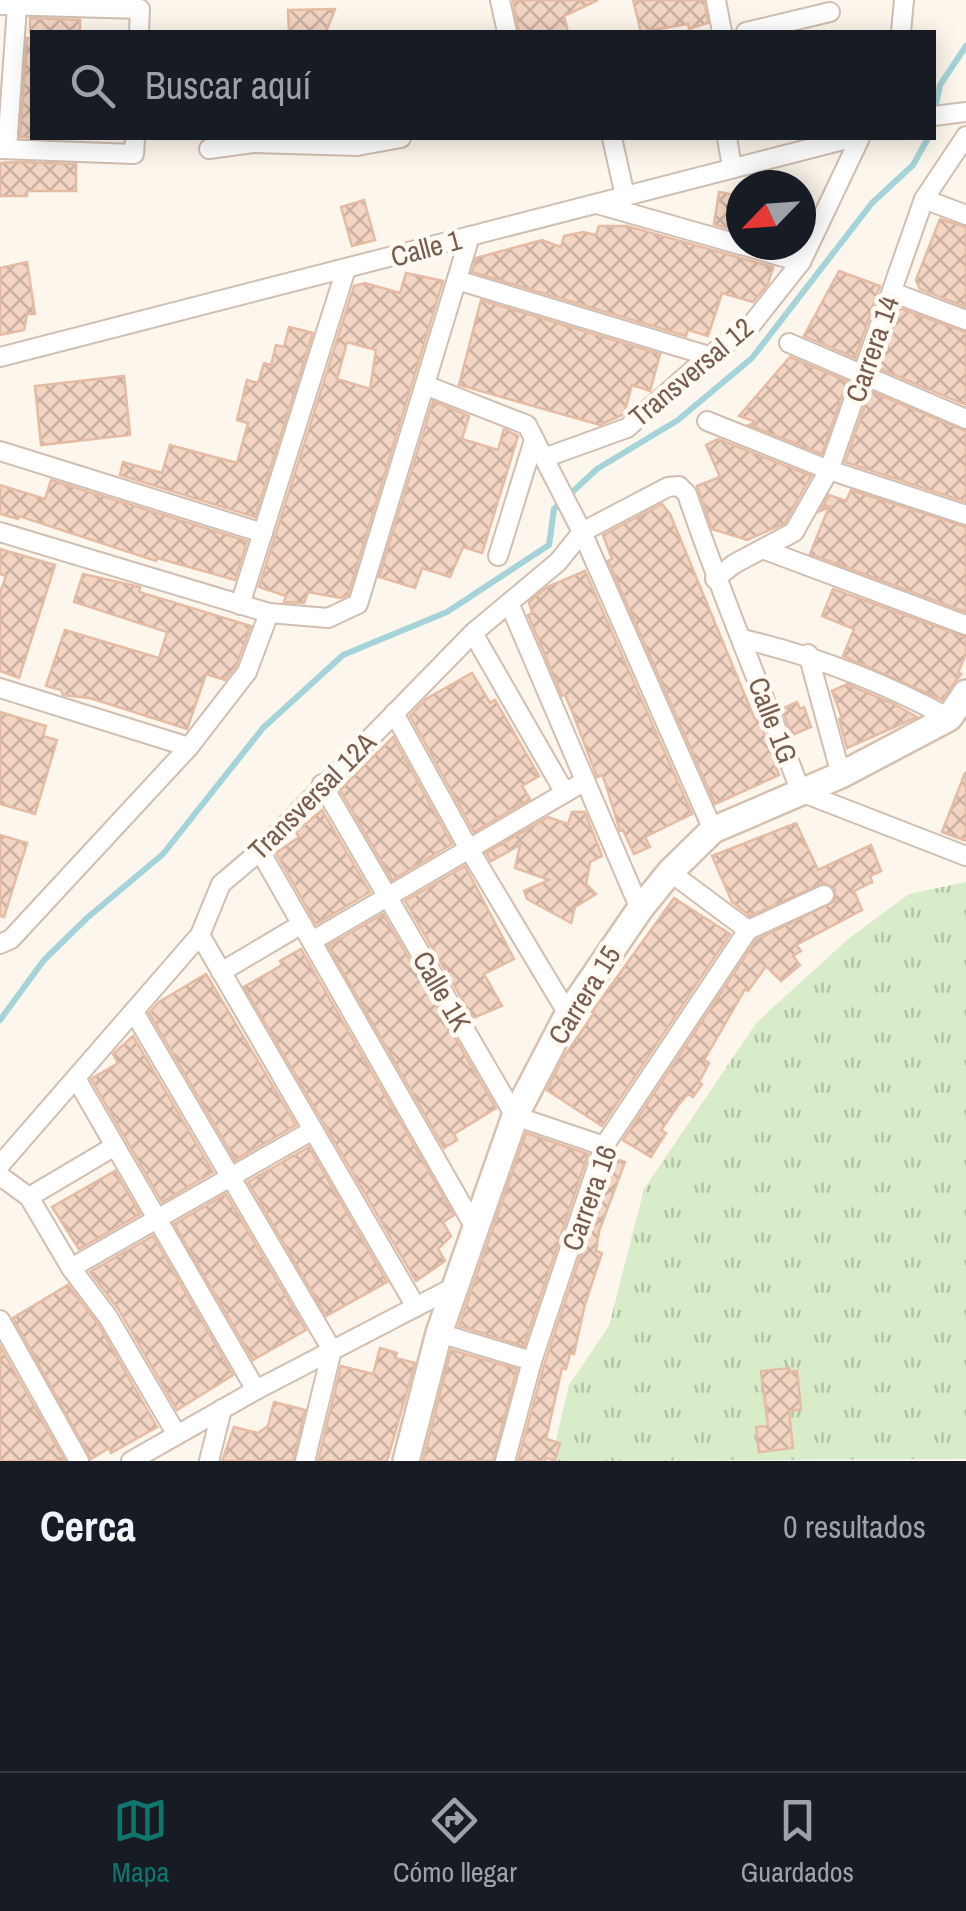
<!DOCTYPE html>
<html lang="es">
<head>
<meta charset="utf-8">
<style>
	body { margin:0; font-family:"Archivo Narrow",sans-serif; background:#20242c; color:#f1f3f6 }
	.compass { position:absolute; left:726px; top:170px; width:90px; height:90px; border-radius:50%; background:#171b24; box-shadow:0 5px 25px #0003; rotate:245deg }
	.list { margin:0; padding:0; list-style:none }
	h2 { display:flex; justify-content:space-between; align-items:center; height:130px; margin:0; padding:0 40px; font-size:42px }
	h2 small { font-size:32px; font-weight:400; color:#9ea1a6 }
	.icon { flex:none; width:55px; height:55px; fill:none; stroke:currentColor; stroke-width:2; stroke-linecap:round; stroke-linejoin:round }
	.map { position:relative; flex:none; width:966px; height:1461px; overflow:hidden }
	.search { position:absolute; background:#171b24; box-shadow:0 5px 25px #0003; left:30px; right:30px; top:30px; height:110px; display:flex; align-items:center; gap:25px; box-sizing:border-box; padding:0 35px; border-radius:0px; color:#9ea1a6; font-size:38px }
	.sheet { height:310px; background:#171b24 }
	nav { display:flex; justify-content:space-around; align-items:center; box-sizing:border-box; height:140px; border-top:2px solid #363941; background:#171b24; font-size:28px; color:#9ea1a6 }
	nav a { display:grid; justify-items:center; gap:5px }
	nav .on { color:#0f766e }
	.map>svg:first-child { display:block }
	.grass { fill:url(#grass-tufts) }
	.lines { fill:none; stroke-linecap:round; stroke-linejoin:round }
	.stream { stroke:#a5d3da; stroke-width:6 }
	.building { fill:url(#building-cross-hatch); stroke:#e6bba3; stroke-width:2.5; fill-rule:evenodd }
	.minor-casing { stroke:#d1beb0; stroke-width:22 }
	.secondary-casing { stroke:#d6c0b0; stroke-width:30 }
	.minor { stroke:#fff; stroke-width:18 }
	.secondary { stroke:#fff; stroke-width:25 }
	.labels { text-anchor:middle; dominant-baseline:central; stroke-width:9; stroke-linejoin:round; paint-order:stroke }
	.street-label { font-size:28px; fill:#7a5c4d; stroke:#fffaf3 }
</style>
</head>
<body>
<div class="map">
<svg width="966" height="1461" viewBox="0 0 966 1461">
	<defs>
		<pattern id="grass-tufts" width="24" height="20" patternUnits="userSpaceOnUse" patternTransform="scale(2.5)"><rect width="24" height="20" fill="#d8ecc9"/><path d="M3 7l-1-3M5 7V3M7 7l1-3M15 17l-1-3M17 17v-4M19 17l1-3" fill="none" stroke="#b4c2a5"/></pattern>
		<pattern id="building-cross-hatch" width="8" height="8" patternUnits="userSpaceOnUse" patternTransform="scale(2.5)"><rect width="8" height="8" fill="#f3d5c3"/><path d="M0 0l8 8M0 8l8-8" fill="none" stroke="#cab0a1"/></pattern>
	</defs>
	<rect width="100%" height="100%" fill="#fdf6ec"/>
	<polygon class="grass" points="966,882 966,1459 551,1461 569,1385 609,1326 644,1189 757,1022 847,940 909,894"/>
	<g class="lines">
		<g class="stream">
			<polyline points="934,112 940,85 966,46"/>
			<polyline points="0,1020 44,960 87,918 163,854 263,728 343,655 447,612 549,545 554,509 597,469 678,420 752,358 872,203 913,165 928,138"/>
		</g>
	</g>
	<g class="building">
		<polygon points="513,0 598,0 564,16 568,32 519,32"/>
		<polygon points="633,0 704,0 708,23 689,29 688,24 641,32"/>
		<polygon points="335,9 326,32 289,32 288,10"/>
		<polygon points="30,18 80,20 80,32 30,32"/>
		<polygon points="27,38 32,38 32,138 76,139 20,137"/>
		<polygon points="17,162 76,164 76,191 27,191 27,196 0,196 0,163"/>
		<polygon points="719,192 741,196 741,232 714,224"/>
		<polygon points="364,200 375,240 352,246 341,207"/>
		<polygon points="940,219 966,227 966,307 920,289 916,280"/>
		<polygon points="599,226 627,226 773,267 768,284 753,302 722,293 708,336 688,330 686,336 472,272 476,258 542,240 561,247 564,236 583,232 596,235"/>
		<polygon points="27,262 35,314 27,314 24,330 0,335 0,268"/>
		<polygon points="839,271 880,286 855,358 804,336"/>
		<path d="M406,273L443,281L348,595L341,598L308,592L304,603L284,602L286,596L259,587L354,286L365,283L400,293ZM347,342L376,350L370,389L337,379Z"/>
		<polygon points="481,300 660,354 650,391 632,385 624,414 600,425 459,385"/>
		<polygon points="899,308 966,332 966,405 878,368"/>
		<polygon points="289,327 313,333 255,517 120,475 123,462 162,473 170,445 237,463 248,423 237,420 247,380 258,383 264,363 271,365 276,345 284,347"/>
		<polygon points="790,357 847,381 822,454 749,425 756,422 739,416"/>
		<polygon points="124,376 130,435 41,445 35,386"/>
		<polygon points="870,391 966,431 966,502 845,462"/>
		<polygon points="433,401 469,416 462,439 498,450 504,429 518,436 482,553 463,547 450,577 422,568 415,588 379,577"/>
		<polygon points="718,439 811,476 785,523 747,540 712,529 697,486 720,477 706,445"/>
		<polygon points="51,480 247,541 235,580 157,558 156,561 19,516 18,519 0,514 0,485 45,499"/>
		<polygon points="851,490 966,527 966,612 810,554 829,507 820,511 829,495 846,501"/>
		<polygon points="662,504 670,514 755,720 759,719 779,775 715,804 608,561 612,559 603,535"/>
		<polygon points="0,549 55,565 19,678 0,671 0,593 6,576 0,574"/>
		<polygon points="585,571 692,814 645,837 650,847 634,854 623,830 620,831 605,782 602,775 597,777 572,711 565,695 562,696 528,615 532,613 529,602 547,587"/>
		<polygon points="83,574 140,587 139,592 251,626 236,666 225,680 206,674 187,729 90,698 63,695 61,690 46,686 65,630 159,658 167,632 74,602"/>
		<polygon points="833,589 966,637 966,653 958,673 961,674 942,700 843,656 854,629 822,616"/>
		<polygon points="472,673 490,703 495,700 539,776 522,786 530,799 474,832 410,716 426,699"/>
		<polygon points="847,684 894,704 917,717 847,748 839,719 842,718 832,691"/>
		<polygon points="797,702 800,709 804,707 811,727 792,735 782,709"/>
		<polygon points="0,712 46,726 43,736 57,740 35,814 0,804"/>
		<polygon points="393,737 452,844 392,880 340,790"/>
		<polygon points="965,773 966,773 966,841 942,832"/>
		<polygon points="322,810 370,892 316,924 276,853 299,837 296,832"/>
		<polygon points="572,812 585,812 602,856 590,862 586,884 596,894 575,907 571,923 527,899 524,891 549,880 515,868 520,845 491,861 486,853 548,817 568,824"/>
		<polygon points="796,823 818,870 871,845 881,871 870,876 872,882 854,891 862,910 796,945 801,951 793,956 800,965 781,981 766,966 748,991 745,989 704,1060 709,1063 699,1082 702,1084 693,1097 688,1094 679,1104 661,1130 666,1133 651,1157 623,1140 756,940 835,901 835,889 824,883 750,916 732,902 712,856"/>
		<polygon points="0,835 27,843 4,917 0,916"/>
		<polygon points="465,866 514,959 484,974 502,1006 473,1018 405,901"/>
		<polygon points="674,898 730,934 602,1126 547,1090 562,1060 594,1013 592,1012"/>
		<polygon points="383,914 496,1108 454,1134 457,1140 444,1148 328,946"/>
		<polygon points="301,949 454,1215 443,1222 451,1236 438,1249 445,1261 416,1281 244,987 282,965 280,961"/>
		<polygon points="206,974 296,1125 235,1160 149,1013 159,1002"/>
		<polygon points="133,1036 213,1172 162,1202 91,1079 118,1063 113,1054"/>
		<polygon points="526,1133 588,1154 524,1346 459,1326"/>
		<polygon points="309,1147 387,1282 326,1316 248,1182"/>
		<polygon points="613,1158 625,1162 599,1231 596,1251 602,1253 585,1304 574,1354 570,1353 566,1369 562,1368 546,1439 560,1443 555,1460 546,1458 545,1461 518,1461 544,1365"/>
		<polygon points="115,1171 140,1214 79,1249 52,1207"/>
		<polygon points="226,1194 306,1330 253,1360 174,1224"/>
		<polygon points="153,1236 233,1375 177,1410 119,1310 90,1272"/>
		<polygon points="68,1285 98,1324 157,1427 111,1453 109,1448 91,1459 13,1318"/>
		<polygon points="0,1346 65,1461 0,1461"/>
		<polygon points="380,1348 397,1353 395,1358 415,1363 387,1461 318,1461 341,1366 373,1374"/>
		<polygon points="451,1350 517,1369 493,1461 423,1461"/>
		<polygon points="789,1368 790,1372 797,1371 801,1409 789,1411 793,1448 759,1452 756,1427 768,1426 761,1371"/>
		<polygon points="274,1402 305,1410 293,1461 222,1461 234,1427 258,1433 268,1426"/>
	</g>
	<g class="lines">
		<defs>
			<g id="minor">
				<polyline points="500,0 507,32"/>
				<polyline points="716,0 722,32"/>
				<polyline points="0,5 140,9 139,32"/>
				<polyline points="746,32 830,12"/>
				<polyline points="901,32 904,0"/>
				<polyline points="934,116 966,112"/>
				<polyline points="612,138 625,196"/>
				<polyline points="727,138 732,167"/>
				<polyline points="0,149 134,154 135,138"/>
				<polyline points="7,149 17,6"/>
				<polyline points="209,149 253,143 357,146 401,138"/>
				<polyline points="924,199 966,215"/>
				<polyline points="597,204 741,245"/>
				<polyline points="742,245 801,262"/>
				<polyline points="457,280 709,356"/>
				<polyline points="892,292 966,320"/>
				<polyline points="789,343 966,419"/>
				<polyline points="0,357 851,138"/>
				<polyline points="425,385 527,425 582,532 713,830"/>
				<polyline points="707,421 829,470 966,515"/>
				<polyline points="0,451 263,533"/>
				<polyline points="544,458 627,428 709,356 748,329 801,262 860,138"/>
				<polyline points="0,532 269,613 328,618 358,604 470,236"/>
				<polyline points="765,550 966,625"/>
				<polyline points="498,556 534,440"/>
				<polyline points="715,579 734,564 794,532 829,470 924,199 966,136"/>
				<polyline points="240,605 346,269"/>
				<polyline points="510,605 640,909"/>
				<polyline points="473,633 565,793"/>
				<path d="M742,639C816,656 883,682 949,718L955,715"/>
				<polyline points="808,654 841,775"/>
				<polyline points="0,688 189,747"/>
				<polyline points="394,713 469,849 568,1014"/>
				<polyline points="322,784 515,1116 604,1146"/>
				<polyline points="260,851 474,1226"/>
				<polyline points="670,872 748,930"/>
				<polyline points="200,935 416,1307"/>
				<polyline points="312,941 585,781"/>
				<polyline points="0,944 11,939 189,747 247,672 269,613"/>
				<polyline points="221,972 302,924"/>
				<polyline points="134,1012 332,1350 305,1461"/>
				<polyline points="77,1080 256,1390"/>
				<path d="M0,1165L200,935L221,884L260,851L473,633L558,562L582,532L668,487L679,486L687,494C721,595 763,693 801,792L966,856"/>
				<polyline points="0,1176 29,1197 71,1268 108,1317 177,1435"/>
				<polyline points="29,1197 115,1146"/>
				<polyline points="71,1268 313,1130"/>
				<polyline points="0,1320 79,1461"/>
				<polyline points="439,1333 532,1361"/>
				<polyline points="131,1461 256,1390 456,1286"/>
				<polyline points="209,1461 222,1409"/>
				<polyline points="505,1461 532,1361 604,1146 748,930 824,895"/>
			</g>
			<polyline id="secondary" points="406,1461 439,1333 515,1116 568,1014 640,909 670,872 713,830 841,775 949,718 966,693"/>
		</defs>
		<use href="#minor" class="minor-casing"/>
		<use href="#secondary" class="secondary-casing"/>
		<use href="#minor" class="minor"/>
		<use href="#secondary" class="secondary"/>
	</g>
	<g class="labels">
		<g class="street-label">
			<text transform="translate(426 248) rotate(-15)">Calle 1</text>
			<text transform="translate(872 349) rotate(-71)">Carrera 14</text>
			<text transform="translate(691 372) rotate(-40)">Transversal 12</text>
			<text transform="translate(773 720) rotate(69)">Calle 1G</text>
			<text transform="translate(312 796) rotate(-45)">Transversal 12A</text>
			<text transform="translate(442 991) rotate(60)">Calle 1K</text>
			<text transform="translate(584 995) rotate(-58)">Carrera 15</text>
			<text transform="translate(589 1198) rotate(-70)">Carrera 16</text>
		</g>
	</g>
</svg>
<svg class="compass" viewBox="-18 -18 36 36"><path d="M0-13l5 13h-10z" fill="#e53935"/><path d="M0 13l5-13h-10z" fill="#9ea1a6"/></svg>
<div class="search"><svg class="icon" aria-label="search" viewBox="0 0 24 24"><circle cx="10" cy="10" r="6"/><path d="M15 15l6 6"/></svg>Buscar aquí</div>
</div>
<section class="sheet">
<h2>Cerca<small>0 resultados</small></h2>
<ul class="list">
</ul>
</section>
<nav>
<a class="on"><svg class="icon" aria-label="map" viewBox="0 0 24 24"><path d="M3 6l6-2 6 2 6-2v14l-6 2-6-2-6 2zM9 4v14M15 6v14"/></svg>Mapa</a>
<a><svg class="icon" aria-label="directions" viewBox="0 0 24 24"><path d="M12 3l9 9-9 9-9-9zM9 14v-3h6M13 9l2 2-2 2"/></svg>Cómo llegar</a>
<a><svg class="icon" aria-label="saved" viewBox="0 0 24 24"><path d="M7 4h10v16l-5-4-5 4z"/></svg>Guardados</a>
</nav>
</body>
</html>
